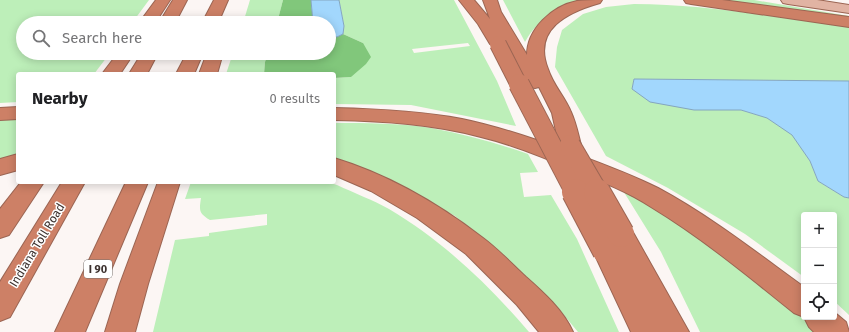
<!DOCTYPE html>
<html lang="en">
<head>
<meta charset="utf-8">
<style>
	body { margin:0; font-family:"Fira Sans",sans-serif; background:#f6f6f6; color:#202124 }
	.controls { position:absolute; right:12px; bottom:12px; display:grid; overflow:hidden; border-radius:4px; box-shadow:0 2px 10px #0003 }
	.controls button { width:36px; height:36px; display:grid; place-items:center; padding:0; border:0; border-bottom:1px solid #e0e0e0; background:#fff; color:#202124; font:20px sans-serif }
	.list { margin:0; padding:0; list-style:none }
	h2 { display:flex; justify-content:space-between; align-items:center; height:52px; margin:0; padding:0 16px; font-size:17px }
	h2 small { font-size:13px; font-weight:400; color:#757577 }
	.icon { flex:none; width:22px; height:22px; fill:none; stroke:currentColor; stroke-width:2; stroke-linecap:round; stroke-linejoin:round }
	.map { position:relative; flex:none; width:849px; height:332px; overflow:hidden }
	.search { position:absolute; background:#fff; box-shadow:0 2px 10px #0003; left:16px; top:16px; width:320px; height:44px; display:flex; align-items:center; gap:10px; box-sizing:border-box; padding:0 14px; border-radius:22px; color:#757577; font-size:15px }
	.panel { position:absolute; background:#fff; box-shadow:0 2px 10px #0003; left:16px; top:72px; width:320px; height:112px; border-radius:4px }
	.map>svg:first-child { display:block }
	.green { fill:#bdefb9; fill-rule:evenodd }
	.forest { fill:#81c77b }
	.water { fill:#a2d7fd; stroke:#84a6bf }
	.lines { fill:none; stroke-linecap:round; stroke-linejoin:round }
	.primary-casing { stroke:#9b6553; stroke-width:2 }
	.motorway-casing { stroke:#9b6553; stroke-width:2 }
	.primary { fill:#e1b3a3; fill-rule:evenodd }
	.motorway { fill:#cd8066; fill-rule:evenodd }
	.motorway-bridge-far2-casing { stroke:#9b6553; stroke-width:18; stroke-linecap:butt }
	.motorway-bridge-far1-casing { stroke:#9b6553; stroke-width:22; stroke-linecap:butt }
	.motorway-bridge-casing { stroke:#9b6553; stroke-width:28; stroke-linecap:butt }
	.motorway-bridge-far2 { stroke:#cd8066; stroke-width:16 }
	.motorway-bridge-far1 { stroke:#cd8066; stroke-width:20 }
	.motorway-bridge { stroke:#cd8066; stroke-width:26 }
	.labels { text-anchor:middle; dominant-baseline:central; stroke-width:3; stroke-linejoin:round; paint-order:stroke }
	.shield { fill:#fff; stroke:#77706d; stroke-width:1 }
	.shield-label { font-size:11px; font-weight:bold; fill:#3d322f }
	.street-label { font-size:12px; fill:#3d322f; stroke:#fff }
</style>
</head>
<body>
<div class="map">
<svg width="849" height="332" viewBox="0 0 849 332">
	<rect width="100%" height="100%" fill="#fcf6f4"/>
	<g class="green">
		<polygon points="0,0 149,0 132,23 23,23 23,53 110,53 94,74 18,74 18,102 0,103"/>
		<polygon points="250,0 283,0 277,23 243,23"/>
		<path d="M339,0H454L497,81L516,126L411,105L334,104V78L351,77L363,43L343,34L344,26ZM468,43L470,46L414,53L412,49Z"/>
		<path d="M503,0H585C560,7 538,18 525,42Z"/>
		<polygon points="710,0 754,0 849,16 849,19"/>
		<path d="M634,4C706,4 778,18 849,27V81L634,79L632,89L694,110H741L767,118L792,134L810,161L818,181L844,197L849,198V315L834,301V215H804V277L745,234L668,188L606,156L555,67L557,47L562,30L583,14L606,7Z"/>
		<polygon points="233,53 268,53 265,62 264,74 226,74"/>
		<polygon points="0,120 18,120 18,154 0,159"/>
		<path d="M334,123C366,123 399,123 431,128C464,134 497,143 528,154L538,172L520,173L524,197L551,195L577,239L619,332H578L558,308L505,258L455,216L394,183L334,158Z"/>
		<path d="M191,182H328L337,185C354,193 373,200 389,209C443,241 489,285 529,332H153L175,240L209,236V233L267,225V214L210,220C199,213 199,211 201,198L185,199Z"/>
		<polygon points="622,189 681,225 740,264 819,332 700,332 661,252"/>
	</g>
	<g class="forest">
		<polygon points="283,0 311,0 313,23 277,23"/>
		<polygon points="343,34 363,43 371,57 366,64 351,77 334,78 334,74 264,74 265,62 268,53 329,53 329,36 337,37"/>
	</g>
	<g class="water">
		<polygon points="311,0 339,0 344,26 343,34 337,37 329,36 329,23 313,23"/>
		<polygon points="634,79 849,81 849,198 844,197 818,181 810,161 792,135 767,118 741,110 694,110 650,102 632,89"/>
	</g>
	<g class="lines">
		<defs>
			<polygon id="primary" points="781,0 817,0 849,5 849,13 788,4 783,3"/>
			<g id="motorway">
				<polygon points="156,0 170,0 155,23 139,23"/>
				<polygon points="173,0 187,0 175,23 159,23"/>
				<polygon points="214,0 228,0 218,23 202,23"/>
				<path d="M459,0H474L490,19L483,0H497L501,12L527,55C527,29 552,6 577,1C585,0 594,0 602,0L600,3C568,12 532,29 548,69C553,85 565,97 571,112C576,123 578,134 581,145L577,150L570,152C600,163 630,174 658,188C710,216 757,253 804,287V317L794,313C748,276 702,238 651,207C628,192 603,182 577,172C546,158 514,145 481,137C433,124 383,121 334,120V108C377,109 420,111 462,119C496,126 529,137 562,149L559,145L552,113L539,87L535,88L529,87L503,42L502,44L496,46L490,44L478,24Z"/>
				<polygon points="684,0 722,0 849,17 849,27 691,4 686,3"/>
				<polygon points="118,53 134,53 120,74 102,74"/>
				<polygon points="142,53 158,53 147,74 129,74"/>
				<polygon points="187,53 203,53 194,74 176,74"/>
				<polygon points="207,53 223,53 217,74 199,74"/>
				<polygon points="18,107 18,119 0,120 0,108"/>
				<polygon points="18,154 18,170 0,175 0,159"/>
				<path d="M334,158C387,174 439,204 483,238C499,250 512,264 526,277C543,292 564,311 573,332H539L517,305L466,254L417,218L371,191L334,175Z"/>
				<polygon points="21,182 44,182 9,235 0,238 0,209"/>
				<polygon points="62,182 85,182 10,317 0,321 0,282"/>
				<polygon points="126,182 148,182 85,332 55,332"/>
				<polygon points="158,182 180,182 148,284 135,332 105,332 120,284"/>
				<polygon points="621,224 630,227 689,332 631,332 593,251 597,243 606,240 613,242 608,234 612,227"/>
				<polygon points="834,312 846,322 849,332 814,332 809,327 804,317 834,317"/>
			</g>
		</defs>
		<use href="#primary" class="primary-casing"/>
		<use href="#motorway" class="motorway-casing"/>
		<use href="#primary" class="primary"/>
		<use href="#motorway" class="motorway"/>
		<defs>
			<polyline id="motorway-bridge-far2" points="498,44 519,85"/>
			<g id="motorway-bridge-far1">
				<polyline points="519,84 576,193"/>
				<polyline points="570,145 598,193"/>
			</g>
			<g id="motorway-bridge">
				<polyline points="575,192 606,251"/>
				<polyline points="597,192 621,234"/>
			</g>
		</defs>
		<use href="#motorway-bridge-far2" class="motorway-bridge-far2-casing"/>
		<use href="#motorway-bridge-far1" class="motorway-bridge-far1-casing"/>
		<use href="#motorway-bridge" class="motorway-bridge-casing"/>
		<use href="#motorway-bridge-far2" class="motorway-bridge-far2"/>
		<use href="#motorway-bridge-far1" class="motorway-bridge-far1"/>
		<use href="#motorway-bridge" class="motorway-bridge"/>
	</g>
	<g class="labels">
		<rect class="shield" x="84" y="260" width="28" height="18" rx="3"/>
		<g class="shield-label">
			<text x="98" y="269">I 90</text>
		</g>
		<g class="street-label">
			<text transform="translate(37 245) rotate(-59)">Indiana Toll Road</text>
		</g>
	</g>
</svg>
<div class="controls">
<button>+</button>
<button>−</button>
<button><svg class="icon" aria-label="locate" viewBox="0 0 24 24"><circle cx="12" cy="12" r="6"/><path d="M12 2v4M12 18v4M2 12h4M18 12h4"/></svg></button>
</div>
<div class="search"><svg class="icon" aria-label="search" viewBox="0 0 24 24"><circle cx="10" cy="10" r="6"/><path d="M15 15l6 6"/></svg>Search here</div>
<section class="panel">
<h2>Nearby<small>0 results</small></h2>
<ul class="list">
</ul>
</section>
</div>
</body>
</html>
